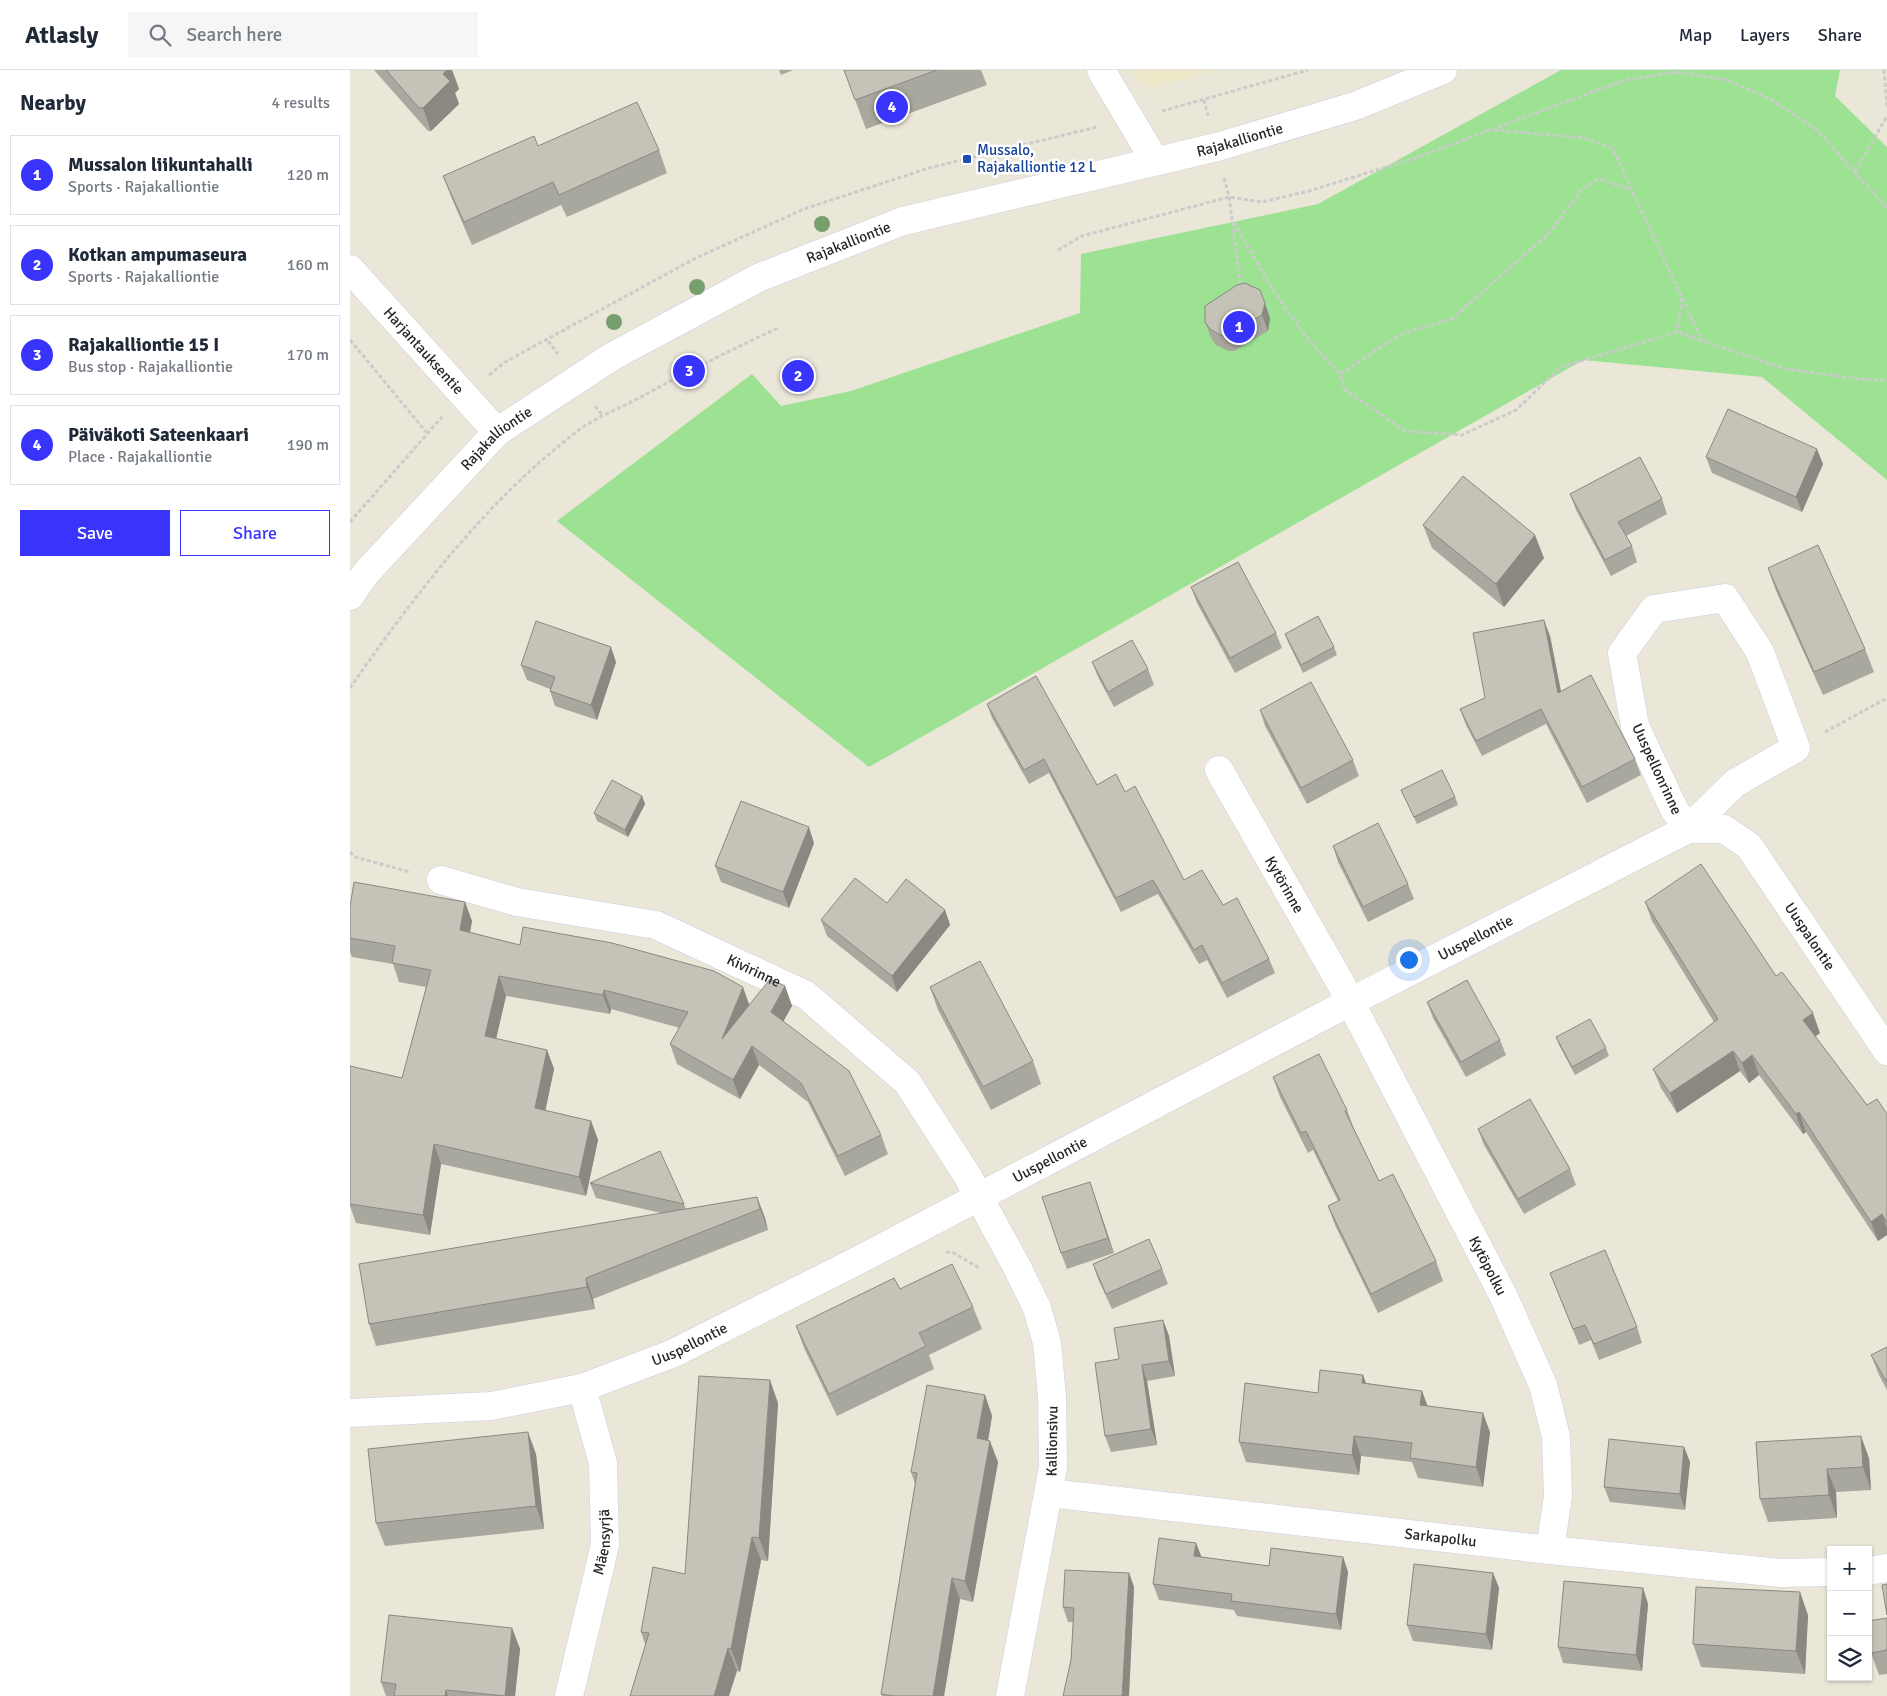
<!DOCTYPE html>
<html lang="en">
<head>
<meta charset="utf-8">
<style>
	body { margin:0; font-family:Signika,sans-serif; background:#f6f6f7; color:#1f2937 }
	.controls { position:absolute; right:15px; bottom:15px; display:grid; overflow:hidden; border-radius:0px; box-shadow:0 1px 4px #0004 }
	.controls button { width:45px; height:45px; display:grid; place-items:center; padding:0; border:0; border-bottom:1px solid #e0e1e3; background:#fff; color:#1f2937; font:25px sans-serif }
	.you { position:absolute; left:1058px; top:889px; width:18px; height:18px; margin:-12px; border:4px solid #fff; border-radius:50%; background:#1a73e8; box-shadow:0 0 0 8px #1a73e833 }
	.badge { display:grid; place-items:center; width:32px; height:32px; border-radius:50%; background:#3934fb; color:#fff; font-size:16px; font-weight:700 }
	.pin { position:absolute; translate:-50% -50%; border:2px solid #fff; box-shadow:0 1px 5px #0006 }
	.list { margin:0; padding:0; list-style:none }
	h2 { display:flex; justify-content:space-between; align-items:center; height:65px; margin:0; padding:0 20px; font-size:21px }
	h2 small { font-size:16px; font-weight:400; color:#747a83 }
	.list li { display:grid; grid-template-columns:32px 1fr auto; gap:15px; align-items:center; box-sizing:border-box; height:80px; margin:0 10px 10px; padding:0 10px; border:1px solid #e0e1e3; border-radius:0px }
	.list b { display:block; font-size:19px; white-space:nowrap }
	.list p { margin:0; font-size:16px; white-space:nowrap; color:#747a83 }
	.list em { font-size:16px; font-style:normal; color:#747a83 }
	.actions { display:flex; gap:10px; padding:15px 20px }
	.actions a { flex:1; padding:11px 0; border:1px solid #3934fb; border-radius:0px; text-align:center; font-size:18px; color:#3934fb }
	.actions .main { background:#3934fb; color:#fff }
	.icon { flex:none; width:28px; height:28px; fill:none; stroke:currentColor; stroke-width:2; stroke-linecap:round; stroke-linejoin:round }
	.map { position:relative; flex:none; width:1537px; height:1626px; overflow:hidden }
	header { display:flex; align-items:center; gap:30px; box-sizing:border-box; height:70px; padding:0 25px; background:#fff; border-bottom:1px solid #e0e1e3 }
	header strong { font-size:24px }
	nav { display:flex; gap:28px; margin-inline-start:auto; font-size:18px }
	.search { width:350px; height:45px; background:#f6f6f7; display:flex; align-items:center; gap:12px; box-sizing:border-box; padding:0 18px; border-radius:0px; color:#747a83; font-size:19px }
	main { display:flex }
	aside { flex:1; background:#fff }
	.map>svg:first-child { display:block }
	.education { fill:#ede8c7 }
	.green { fill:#9de293 }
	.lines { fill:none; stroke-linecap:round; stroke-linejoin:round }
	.minor-casing { stroke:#cecde1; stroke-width:29 }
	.path { stroke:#cbcbcb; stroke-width:3; stroke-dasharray:4 2.5; stroke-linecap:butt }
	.minor { stroke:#fff; stroke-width:28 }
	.tree { fill:#769e6f }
	.wall { fill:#a9a89e }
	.shaded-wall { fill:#8a8881 }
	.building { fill:#c5c3b8; stroke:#8a8881 }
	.transit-dot { fill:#1a4fb4; stroke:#fff; stroke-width:2 }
	.labels { text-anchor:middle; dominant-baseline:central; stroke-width:5; stroke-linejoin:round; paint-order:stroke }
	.street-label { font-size:15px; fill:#272727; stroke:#fff }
	.transit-label { font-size:15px; fill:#164399; stroke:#fff; text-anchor:start }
</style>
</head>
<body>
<header>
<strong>Atlasly</strong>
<div class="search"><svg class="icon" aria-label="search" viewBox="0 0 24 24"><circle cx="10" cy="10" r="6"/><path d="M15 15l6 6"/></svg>Search here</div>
<nav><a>Map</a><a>Layers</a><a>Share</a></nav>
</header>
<main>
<aside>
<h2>Nearby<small>4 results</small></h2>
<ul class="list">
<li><span class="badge">1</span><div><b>Mussalon liikuntahalli</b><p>Sports · Rajakalliontie</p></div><em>120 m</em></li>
<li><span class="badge">2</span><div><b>Kotkan ampumaseura</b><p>Sports · Rajakalliontie</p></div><em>160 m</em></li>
<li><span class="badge">3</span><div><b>Rajakalliontie 15 I</b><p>Bus stop · Rajakalliontie</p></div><em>170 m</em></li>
<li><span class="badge">4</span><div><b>Päiväkoti Sateenkaari</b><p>Place · Rajakalliontie</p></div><em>190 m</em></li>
</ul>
<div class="actions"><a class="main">Save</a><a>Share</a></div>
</aside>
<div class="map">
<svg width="1537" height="1626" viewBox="0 0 1537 1626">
	<rect width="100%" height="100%" fill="#eae6d8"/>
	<polygon class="education" points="777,0 867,0 800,18"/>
	<polygon class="green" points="1211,0 1490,0 1485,26 1537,77 1537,410 1412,307 1233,290 519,697 207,451 402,304 431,336 501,321 730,243 731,184 968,134"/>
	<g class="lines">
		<defs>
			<g id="minor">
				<polyline points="751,0 805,91"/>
				<path id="s1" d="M0,199L147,362"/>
				<path id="s2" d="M0,526L16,503L147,362L263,286L408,208L553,151L867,77L1005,36L1093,0"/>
				<polygon points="1375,528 1410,582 1446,678 1385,713 1338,759 1324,739 1285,656 1272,583 1304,539"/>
				<path id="s3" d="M869,700L990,912L1153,1225L1193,1315L1206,1367L1208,1426L1200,1480"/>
				<path id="s4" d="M91,810L167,832L306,855L456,925L557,1012L617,1105L668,1199L687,1238L697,1273L702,1326L703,1397L660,1626"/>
				<path id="s5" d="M0,1343L141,1336L232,1318L324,1283L503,1193L1000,932L1338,759H1374L1399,776L1537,981"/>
				<path id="s6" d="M699,1423L1200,1480L1431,1503L1481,1502"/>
				<polyline points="1518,1501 1537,1498"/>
				<path id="s7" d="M219,1626L255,1475L253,1393L232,1318"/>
			</g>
		</defs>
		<use href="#minor" class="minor-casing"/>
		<g class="path">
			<polyline points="1534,0 1537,37"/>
			<polyline points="854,30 858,46"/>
			<polyline points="812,41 958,0"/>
			<polyline points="1144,60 1235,68 1263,79 1332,228 1327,262"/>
			<polyline points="1505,102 1537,46"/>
			<polyline points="874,108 879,127 891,218"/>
			<polyline points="1279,119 1249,109 1233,118 1197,165 1103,248 1049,265 990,304 994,319 1055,361 1112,365 1166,340 1211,297 1327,262 1436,299 1509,309 1537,310"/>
			<path d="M884,152C914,207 945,260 990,304"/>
			<polyline points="708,180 732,166 879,127 912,132 959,121 1062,89 1275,10 1327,2 1377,10 1422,30 1466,59 1537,138"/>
			<polyline points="1332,228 1352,270"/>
			<polyline points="0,270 77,363"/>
			<polyline points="198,271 208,284"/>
			<polyline points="139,305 155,292 346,188 454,139 579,98 747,57"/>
			<polyline points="245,336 253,346"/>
			<polyline points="0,452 92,347"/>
			<path d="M0,618C66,523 137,430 230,359C247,347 268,339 287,329C333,304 380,280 428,258"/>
			<polyline points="1475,662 1537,628"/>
			<polyline points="0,782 5,787 60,802"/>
			<polyline points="596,1182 604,1183 629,1198"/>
		</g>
		<use href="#minor" class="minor"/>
	</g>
	<g class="tree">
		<circle cx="472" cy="154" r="8"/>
		<circle cx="347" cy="217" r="8"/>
		<circle cx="264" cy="252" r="8"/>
	</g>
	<g class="wall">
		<polygon points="24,0 102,0 109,19 105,23 109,34 81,61 78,61"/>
		<polygon points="429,0 443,0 431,5"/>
		<polygon points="494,0 631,0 637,15 516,59"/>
		<polygon points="188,76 309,80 317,103 217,147 211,135 122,175 102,129 93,106"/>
		<polygon points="887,215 920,248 918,261 884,281 878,281 866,275 861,268 855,252"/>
		<polygon points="1356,387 1473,394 1452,442 1362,403"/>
		<polygon points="1220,424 1312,429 1317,444 1276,466 1282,476 1287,492 1261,506 1226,440"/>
		<polygon points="1073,455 1194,488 1154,537 1082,478"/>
		<polygon points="1418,498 1515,579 1524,602 1473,625 1426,521"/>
		<polygon points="841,517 926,563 932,578 885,603 847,533"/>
		<polygon points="935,564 984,577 987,585 953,603 938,572"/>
		<polygon points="1200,566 1211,621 1285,689 1291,705 1237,733 1196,654 1132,686 1116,655 1110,639 1135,628"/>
		<polygon points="266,592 247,650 205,636 200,621 200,619 177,610 171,595"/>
		<polygon points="742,592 798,599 804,615 764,637 748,607"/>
		<polygon points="637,634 747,715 775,722 834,810 873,835 919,889 925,903 877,928 857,890 849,894 808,824 771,842 699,703 679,714 642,648"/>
		<polygon points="910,640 1003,690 1009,706 957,734 915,656"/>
		<polygon points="1051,720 1105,727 1108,735 1067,754"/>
		<polygon points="292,726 295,734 278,767 247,751 244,743"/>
		<polygon points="464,773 439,838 371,812 365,796"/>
		<polygon points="983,776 1058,814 1064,829 1018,852 988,792"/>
		<polygon points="115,832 122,851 120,862 399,935 435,916 442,936 433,951 531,1065 538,1084 495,1106 458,1032 409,995 390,1029 327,994 320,974 330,958 261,939 260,944 156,926 146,969 197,980 204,999 195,1040 241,1051 248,1070 236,1126 91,1094 80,1165 6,1153 0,1136 0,995 1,997 52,1008 76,917 49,912 43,894 2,887 0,882 0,837"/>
		<polygon points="1295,832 1426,906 1470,963 1465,966 1517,1035 1537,1044 1537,1165 1528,1171 1456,1062 1453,1064 1409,1005 1399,1013 1390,1001 1327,1043 1311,1018 1303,999 1364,952 1302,851"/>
		<polygon points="595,840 600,855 547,922 477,866 471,850"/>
		<polygon points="580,917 683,991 691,1014 641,1040 588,940"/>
		<polygon points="1077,932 1150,970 1156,985 1116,1007 1083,948"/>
		<polygon points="1206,967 1256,978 1259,986 1225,1005 1209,975"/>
		<polygon points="923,1007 997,1040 1004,1059 1029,1111 1086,1191 1093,1211 1028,1243 985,1155 978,1136 988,1131 963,1080 958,1083 930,1027"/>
		<polygon points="1128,1059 1220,1099 1226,1115 1174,1144 1134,1075"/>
		<polygon points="740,1112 764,1183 717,1199 711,1183"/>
		<polygon points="240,1113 334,1134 336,1139 407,1127 415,1148 418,1160 243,1229 245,1239 26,1276 19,1254 311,1143 246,1128"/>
		<polygon points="743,1194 812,1199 818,1214 762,1239 748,1209"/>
		<polygon points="1200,1203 1287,1257 1292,1273 1249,1290 1241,1270 1229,1275"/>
		<polygon points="550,1219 623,1237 632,1259 579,1285 584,1299 487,1346 454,1278 446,1256"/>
		<polygon points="813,1250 819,1266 825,1306 797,1311 807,1375 761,1382 755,1366 769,1289"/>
		<polygon points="1537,1277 1537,1320 1529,1305 1521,1285"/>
		<polygon points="1013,1305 1016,1313 1072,1321 1077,1336 1140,1362 1133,1417 1068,1408 1062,1392 1011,1386 1009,1405 896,1392 889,1372 968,1323"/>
		<polygon points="635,1325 642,1346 638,1370 648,1392 623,1532 610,1529 594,1626 532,1626 531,1624 565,1414 561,1402"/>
		<polygon points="428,1333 418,1491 411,1490 390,1602 295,1574 291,1562 335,1504"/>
		<polygon points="1406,1372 1519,1388 1521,1420 1486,1422 1487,1448 1418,1452 1410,1429"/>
		<polygon points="1334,1377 1340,1392 1335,1440 1260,1432 1254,1417"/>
		<polygon points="186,1384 194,1459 35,1476 26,1453"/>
		<polygon points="851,1487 919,1496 993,1487 998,1502 991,1560 887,1546 884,1540 809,1530 803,1514"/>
		<polygon points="779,1503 784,1517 779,1626 713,1626 721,1590 723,1552 718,1552 713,1537"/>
		<polygon points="1143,1503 1149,1518 1142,1580 1063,1571 1057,1555"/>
		<polygon points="1293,1518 1298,1534 1292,1601 1213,1593 1208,1577"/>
		<polygon points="1458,1545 1455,1604 1351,1597 1343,1574"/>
		<polygon points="1537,1548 1537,1604 1529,1605 1521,1583"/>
		<polygon points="162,1558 170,1579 165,1626 36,1626 31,1612"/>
	</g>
	<g class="shaded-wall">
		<polygon points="97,0 102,0 109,19 105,23 109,34 81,61 73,38 93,4"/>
		<polygon points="915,233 920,248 918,261 912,245"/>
		<polygon points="1467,379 1473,394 1452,442 1446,427"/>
		<polygon points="1185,465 1194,488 1154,537 1146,514"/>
		<polygon points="1194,550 1200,566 1214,638 1208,623"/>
		<polygon points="261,577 266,592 247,650 241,635"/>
		<polygon points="292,726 295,734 278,767 275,760"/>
		<polygon points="459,757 464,773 439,838 433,822"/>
		<polygon points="115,832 122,851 117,879 110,860"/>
		<polygon points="595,840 600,855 547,922 542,906"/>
		<polygon points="149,906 156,926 142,986 135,966"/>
		<polygon points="435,916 442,936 428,961 421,942"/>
		<polygon points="393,917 400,937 372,969"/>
		<polygon points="254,920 261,939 260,944 253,925"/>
		<polygon points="1463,943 1470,963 1461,970 1453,950"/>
		<polygon points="402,976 409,995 390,1029 383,1010"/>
		<polygon points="197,980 204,999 192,1057 185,1038"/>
		<polygon points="1383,981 1390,1001 1327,1043 1320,1023"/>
		<polygon points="1402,985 1409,1005 1399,1013 1392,993"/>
		<polygon points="1449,1042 1456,1062 1453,1064 1446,1044"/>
		<polygon points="241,1051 248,1070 236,1126 229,1107"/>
		<polygon points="84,1074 91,1094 80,1165 73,1145"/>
		<polygon points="740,1112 745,1127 764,1183 758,1168"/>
		<polygon points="407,1127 415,1148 418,1160 410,1139"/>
		<polygon points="1532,1144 1537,1158 1537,1165 1528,1171 1521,1152"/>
		<polygon points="236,1208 243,1229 245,1239 237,1217"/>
		<polygon points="813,1250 819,1266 825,1306 819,1291"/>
		<polygon points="792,1295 797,1311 807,1375 801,1359"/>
		<polygon points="1013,1305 1020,1325 1012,1313"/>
		<polygon points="420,1310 428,1333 418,1491 409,1468"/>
		<polygon points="1072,1321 1079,1340 1070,1335"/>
		<polygon points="635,1325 642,1346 635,1389 627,1368"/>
		<polygon points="1133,1343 1140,1362 1133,1417 1126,1397"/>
		<polygon points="178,1362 186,1384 194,1459 186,1436"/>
		<polygon points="1004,1366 1011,1386 1009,1405 1002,1385"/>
		<polygon points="1511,1366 1519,1388 1521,1420 1513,1397"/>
		<polygon points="640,1371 648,1392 623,1532 615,1511"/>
		<polygon points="1334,1377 1340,1392 1335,1440 1330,1424"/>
		<polygon points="1477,1399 1486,1422 1487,1448 1479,1425"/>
		<polygon points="402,1467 411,1490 390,1602 381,1579"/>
		<polygon points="846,1473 852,1488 844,1486"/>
		<polygon points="993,1487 998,1502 991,1560 986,1544"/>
		<polygon points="779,1503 784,1517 779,1626 772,1626"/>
		<polygon points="1143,1503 1149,1518 1142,1580 1136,1564"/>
		<polygon points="602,1508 610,1529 594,1626 583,1626"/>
		<polygon points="1293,1518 1298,1534 1292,1601 1286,1585"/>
		<polygon points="1450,1522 1458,1545 1455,1604 1446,1581"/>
		<polygon points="162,1558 170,1579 165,1626 155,1626"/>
		<polygon points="378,1578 387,1601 379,1626 364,1626"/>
		<polygon points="96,1620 98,1626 95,1626"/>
	</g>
	<g class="building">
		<polygon points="36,0 97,0 93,4 100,11 73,38 69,38"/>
		<polygon points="494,0 587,0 505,30"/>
		<polygon points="287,32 309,80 209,125 203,112 114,152 93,106 184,66 188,76"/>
		<polygon points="895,213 910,220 915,233 912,245 879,265 872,266 860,259 855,252 855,236 887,215"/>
		<polygon points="1378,339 1467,379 1446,427 1356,387"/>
		<polygon points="1290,387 1312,429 1268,452 1282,476 1255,490 1220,424"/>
		<polygon points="1113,406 1185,465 1146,514 1073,455"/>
		<polygon points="1468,475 1515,579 1464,602 1418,498"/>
		<polygon points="888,492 926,563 880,588 841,517"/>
		<polygon points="968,546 984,577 951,595 935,564"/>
		<polygon points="1194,550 1208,623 1241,605 1285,689 1232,717 1191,639 1126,671 1110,639 1135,628 1123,563"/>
		<polygon points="186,551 261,577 241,635 200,621 205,607 171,595"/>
		<polygon points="782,570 798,599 758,622 742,592"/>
		<polygon points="686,606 747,715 766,704 775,722 785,716 834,810 852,800 873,835 887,828 919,889 872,913 852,875 844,880 803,810 766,828 694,689 674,700 637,634"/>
		<polygon points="961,612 1003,690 951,718 910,640"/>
		<polygon points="1092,700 1105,727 1064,747 1051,720"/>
		<polygon points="262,710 292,726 275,760 244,743"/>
		<polygon points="391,731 459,757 433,822 365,796"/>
		<polygon points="1028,753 1058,814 1013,837 983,776"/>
		<polygon points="1351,794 1426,906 1432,902 1463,943 1453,950 1517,1035 1527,1029 1537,1044 1537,1153 1532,1144 1521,1152 1449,1042 1446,1044 1402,985 1392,993 1383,981 1320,1023 1303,999 1368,949 1295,832"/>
		<polygon points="505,808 537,833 556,809 595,840 542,906 471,850"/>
		<polygon points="4,812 115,832 110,860 170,875 173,857 262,873 364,901 393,917 372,969 420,909 435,916 421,942 499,1001 531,1065 488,1086 451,1013 402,976 383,1010 320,974 338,942 254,920 253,925 149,906 135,966 197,980 185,1038 241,1051 229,1107 84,1074 73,1145 0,1134 0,996 52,1008 81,900 42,893 45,876 0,868 0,837"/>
		<polygon points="630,891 683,991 633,1017 580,917"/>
		<polygon points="1117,910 1150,970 1111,992 1077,932"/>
		<polygon points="1240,949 1256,978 1222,997 1206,967"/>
		<polygon points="969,984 997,1040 995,1041 1029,1111 1043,1104 1086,1191 1021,1224 978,1136 990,1130 956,1061 951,1063 923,1007"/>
		<polygon points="1180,1029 1220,1099 1168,1129 1128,1059"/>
		<polygon points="310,1081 334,1134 240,1113"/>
		<polygon points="740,1112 758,1168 711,1183 692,1127"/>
		<polygon points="407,1127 410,1139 236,1208 237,1217 19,1254 9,1194"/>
		<polygon points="799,1169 812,1199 756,1224 743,1194"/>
		<polygon points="1255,1180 1287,1257 1244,1274 1235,1255 1223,1259 1200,1203"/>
		<polygon points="602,1194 623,1237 569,1263 576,1276 479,1324 446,1256 544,1208 550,1219"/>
		<polygon points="813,1250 819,1291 792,1295 801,1359 755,1366 745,1293 769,1289 764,1258"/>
		<polygon points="1537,1277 1537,1312 1521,1285"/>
		<polygon points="970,1300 1013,1305 1012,1313 1072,1321 1070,1335 1133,1343 1126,1397 1060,1388 1062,1373 1004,1366 1002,1385 889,1372 895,1313 968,1323"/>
		<polygon points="349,1306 420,1310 409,1468 402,1467 381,1579 378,1578 364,1626 280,1626 299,1563 291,1562 303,1497 335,1504"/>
		<polygon points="577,1315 635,1325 627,1368 640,1371 615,1511 602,1508 583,1626 545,1626 531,1624 567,1403 561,1402"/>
		<polygon points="178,1362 186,1436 26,1453 18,1379"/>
		<polygon points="1511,1366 1513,1397 1477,1399 1479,1425 1410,1429 1406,1372"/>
		<polygon points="1259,1369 1334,1377 1330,1424 1254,1417"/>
		<polygon points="809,1468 846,1473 844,1486 919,1496 921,1478 993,1487 986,1544 881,1531 882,1524 803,1514"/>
		<polygon points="1064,1494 1143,1503 1136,1564 1057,1555"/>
		<polygon points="715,1500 779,1503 773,1611 772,1626 713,1626 721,1590 724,1538 713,1537"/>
		<polygon points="1214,1511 1293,1518 1286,1585 1208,1577"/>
		<polygon points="1537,1514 1537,1545 1532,1515"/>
		<polygon points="1346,1517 1450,1522 1446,1581 1343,1574"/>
		<polygon points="39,1545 162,1558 155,1626 96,1620 95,1626 44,1626 46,1614 31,1612"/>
		<polygon points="1537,1548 1537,1580 1521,1583 1518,1566 1518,1551"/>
	</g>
	<rect class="transit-dot" x="612" y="84" width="10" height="10" rx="2.5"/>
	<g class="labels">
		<g class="street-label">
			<text stroke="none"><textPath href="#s2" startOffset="1026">Rajakalliontie</textPath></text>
			<text stroke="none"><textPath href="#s2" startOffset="621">Rajakalliontie</textPath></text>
			<text stroke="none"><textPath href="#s1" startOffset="110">Harjantauksentie</textPath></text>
			<text stroke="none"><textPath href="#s2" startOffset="216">Rajakalliontie</textPath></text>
			<text transform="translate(1307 699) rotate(65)">Uuspellonrinne</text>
			<text stroke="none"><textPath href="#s3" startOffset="132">Kytörinne</textPath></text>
			<text stroke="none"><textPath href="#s5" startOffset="1649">Uuspalontie</textPath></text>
			<text stroke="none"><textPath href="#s5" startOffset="1235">Uuspellontie</textPath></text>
			<text stroke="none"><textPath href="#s4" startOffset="328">Kivirinne</textPath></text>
			<text stroke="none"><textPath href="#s5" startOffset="755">Uuspellontie</textPath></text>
			<text stroke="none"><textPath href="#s3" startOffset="564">Kytöpolku</textPath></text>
			<text stroke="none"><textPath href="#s5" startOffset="350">Uuspellontie</textPath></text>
			<text transform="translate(702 1371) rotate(-89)">Kallionsivu</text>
			<text stroke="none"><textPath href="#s6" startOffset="394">Sarkapolku</textPath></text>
			<text stroke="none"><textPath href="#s7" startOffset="158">Mäensyrjä</textPath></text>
		</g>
		<g class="transit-label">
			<text x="627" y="80">Mussalo,<tspan x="627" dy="17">Rajakalliontie 12 L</tspan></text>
		</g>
	</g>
</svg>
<div class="controls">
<button>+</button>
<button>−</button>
<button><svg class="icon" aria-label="layers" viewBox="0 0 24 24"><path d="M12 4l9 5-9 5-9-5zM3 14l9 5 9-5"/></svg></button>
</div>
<div class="you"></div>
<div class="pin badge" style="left:889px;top:257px">1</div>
<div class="pin badge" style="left:448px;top:306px">2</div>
<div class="pin badge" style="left:339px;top:301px">3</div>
<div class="pin badge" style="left:542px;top:37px">4</div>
</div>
</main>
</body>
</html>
